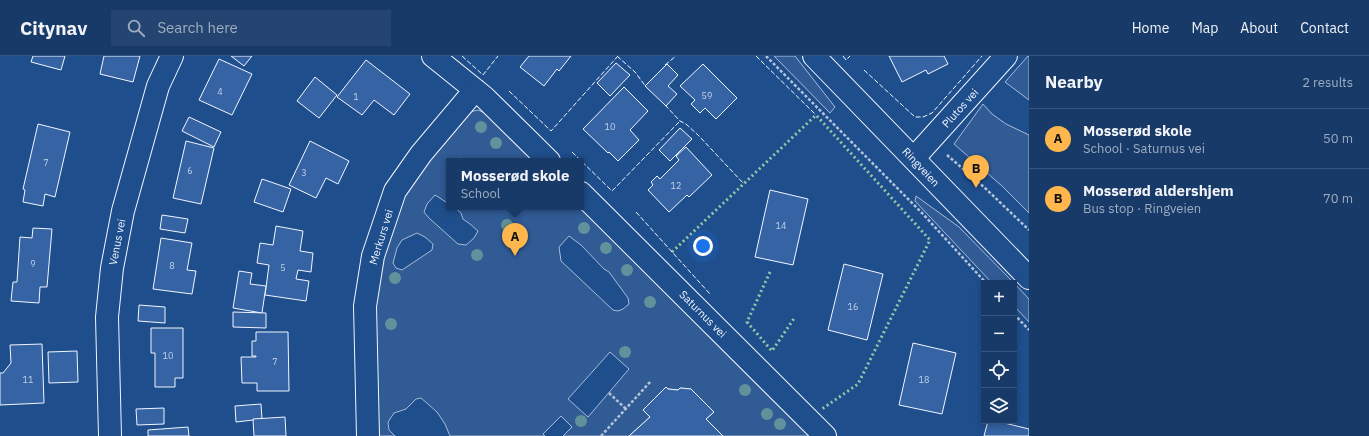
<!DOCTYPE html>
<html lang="en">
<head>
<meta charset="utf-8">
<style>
	body { margin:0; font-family:"IBM Plex Sans",sans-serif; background:#244571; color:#f1f3f6 }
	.controls { position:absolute; right:12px; bottom:12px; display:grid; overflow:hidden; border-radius:0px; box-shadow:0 2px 6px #0003 }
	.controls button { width:36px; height:36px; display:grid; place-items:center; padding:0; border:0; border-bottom:1px solid #36547d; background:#173a69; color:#f1f3f6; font:20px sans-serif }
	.you { position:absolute; left:703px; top:190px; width:14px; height:14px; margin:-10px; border:3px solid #fff; border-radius:50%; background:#1a73e8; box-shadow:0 0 0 6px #1a73e833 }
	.badge { display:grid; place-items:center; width:26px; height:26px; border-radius:50%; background:#ffb74d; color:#111; font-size:13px; font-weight:700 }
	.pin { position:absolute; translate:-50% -33px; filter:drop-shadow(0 1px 2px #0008) }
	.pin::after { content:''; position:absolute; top:21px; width:14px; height:12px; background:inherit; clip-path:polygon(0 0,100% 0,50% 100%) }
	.popup { position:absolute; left:446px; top:102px; width:138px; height:52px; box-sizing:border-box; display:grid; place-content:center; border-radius:0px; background:#173a69; filter:drop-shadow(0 1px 3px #0005); font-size:13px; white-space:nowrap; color:#9eadc0 }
	.popup b { font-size:15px; color:#f1f3f6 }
	.popup::after { content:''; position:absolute; left:50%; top:100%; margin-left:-8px; border:8px solid transparent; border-top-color:#173a69 }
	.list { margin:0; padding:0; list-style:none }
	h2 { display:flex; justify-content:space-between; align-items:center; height:52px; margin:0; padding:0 16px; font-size:17px }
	h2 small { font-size:13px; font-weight:400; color:#9eadc0 }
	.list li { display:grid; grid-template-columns:26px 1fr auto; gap:12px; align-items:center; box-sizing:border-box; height:60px; padding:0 16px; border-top:1px solid #36547d }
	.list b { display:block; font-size:15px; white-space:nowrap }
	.list p { margin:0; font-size:13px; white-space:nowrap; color:#9eadc0 }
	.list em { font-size:13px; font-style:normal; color:#9eadc0 }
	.icon { flex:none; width:22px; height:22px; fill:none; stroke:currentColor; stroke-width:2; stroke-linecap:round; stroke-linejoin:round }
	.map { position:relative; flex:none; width:1029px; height:380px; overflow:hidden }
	header { display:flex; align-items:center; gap:24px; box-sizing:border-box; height:56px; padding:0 20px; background:#173a69; border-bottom:1px solid #36547d }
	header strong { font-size:19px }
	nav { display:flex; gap:22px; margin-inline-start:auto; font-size:14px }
	.search { width:280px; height:36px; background:#244571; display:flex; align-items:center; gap:10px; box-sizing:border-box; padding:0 14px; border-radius:0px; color:#9eadc0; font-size:15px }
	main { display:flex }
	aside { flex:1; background:#173a69 }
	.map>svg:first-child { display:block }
	.built { fill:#305b95; stroke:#a8bbd7; fill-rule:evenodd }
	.building { fill:#3563a3; stroke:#f2f6ff }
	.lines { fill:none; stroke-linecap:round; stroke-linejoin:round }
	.street-casing { stroke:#f2f6ff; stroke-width:24 }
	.secondary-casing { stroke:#f2f6ff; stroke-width:24 }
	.path { stroke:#b3c4dc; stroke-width:2.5; stroke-dasharray:3 2; stroke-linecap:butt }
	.street { stroke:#1f4e8c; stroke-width:22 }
	.secondary { stroke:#1f4e8c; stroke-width:22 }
	.hedge { stroke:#97c8a6; stroke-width:3; stroke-dasharray:2 3; stroke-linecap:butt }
	.fence { stroke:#f2f6ff; stroke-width:1; stroke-dasharray:5 2; stroke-linecap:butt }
	.tree { fill:#61919a }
	.labels { text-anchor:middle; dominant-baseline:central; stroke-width:3; stroke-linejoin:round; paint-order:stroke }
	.number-label { font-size:9px; fill:#c3d1e8 }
	.street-label { font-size:11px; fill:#f2f6ff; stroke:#1f4e8c }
</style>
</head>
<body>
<header>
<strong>Citynav</strong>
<div class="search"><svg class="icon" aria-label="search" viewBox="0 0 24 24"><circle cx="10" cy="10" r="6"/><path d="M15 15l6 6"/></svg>Search here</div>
<nav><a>Home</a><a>Map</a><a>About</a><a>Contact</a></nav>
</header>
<main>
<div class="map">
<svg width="1029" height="380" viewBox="0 0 1029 380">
	<rect width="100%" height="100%" fill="#1f4e8c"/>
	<g class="built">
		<polygon points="774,0 795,0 835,51 830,57"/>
		<polygon points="1028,0 1029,0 1029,44 1005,26"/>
		<polygon points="983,48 992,58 1006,68 1029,79 1029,157 1002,130 954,88"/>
		<path d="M478,54L487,58L537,105H466L461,102L454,105H449V148L435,139L427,148L424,156L429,162L458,188L466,189L474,182L478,175L470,168L463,163L461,157L454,151H581L813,380H723L706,363L714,356L691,333L680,332L678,334L668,333L666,331L643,354L650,361L629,380H563L572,371L561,360L543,378L545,380H450L445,368L437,356L421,342L416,343L406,353L394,357L388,366L389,374L395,380H376L373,250L381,200L403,141L428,103L470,56ZM417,177L425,181L433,188L432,194L402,214L396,212L393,207L397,192L402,184ZM569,180L581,189L604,213L609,216L628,242L629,248L623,253L618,255L613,254L561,205L559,191ZM610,296L629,313L588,361L568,343Z"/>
		<polygon points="916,140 959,171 1014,227 992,227 915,145"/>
		<polygon points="1014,227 1029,243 1029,266 1014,250"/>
	</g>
	<g class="building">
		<polygon points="33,0 65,0 61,14 31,6"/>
		<polygon points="104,0 140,0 133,26 100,18"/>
		<polygon points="231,0 252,0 244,10"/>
		<polygon points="529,0 571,0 559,15 557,13 544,30 520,11"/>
		<polygon points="889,0 944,0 948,8 928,18 926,14 902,26"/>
		<polygon points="219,3 252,18 232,59 199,44"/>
		<polygon points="366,4 410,38 394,59 374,44 362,59 337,41"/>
		<polygon points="616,7 630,19 610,40 597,27"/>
		<polygon points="667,8 678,19 668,30 677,38 666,50 645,30"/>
		<polygon points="703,8 737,42 716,63 705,52 700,57 691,48 695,44 680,30"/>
		<polygon points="315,21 337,39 319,62 297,45"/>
		<polygon points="624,31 648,55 630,74 639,84 618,105 609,96 608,97 583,73"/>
		<polygon points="189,61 221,76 214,91 182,75"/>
		<polygon points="38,68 70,76 55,141 45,138 43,150 23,146 25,134 23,133"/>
		<polygon points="680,72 692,83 670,105 659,94"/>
		<polygon points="186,85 214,92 201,148 173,142"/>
		<polygon points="310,85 349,105 338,128 326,122 316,142 289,129"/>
		<polygon points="686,91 712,119 689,141 687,139 669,156 648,134 653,129 651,126 657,120 660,123 679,104 676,100"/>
		<polygon points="262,123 291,133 283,156 254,146"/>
		<polygon points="770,134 808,143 793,209 755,201"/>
		<polygon points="162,159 188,163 185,177 160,173"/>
		<polygon points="276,170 303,175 300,195 313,197 311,216 298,214 296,223 309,225 306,245 265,239 269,209 257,207 260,187 273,189"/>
		<polygon points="33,172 52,173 47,231 40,231 39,247 11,245 13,226 17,226 20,181 32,182"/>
		<polygon points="161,182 192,187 187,214 196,215 192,238 153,233"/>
		<polygon points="844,208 883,218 867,284 828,274"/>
		<polygon points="239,215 252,217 250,228 266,230 262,257 233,252"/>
		<polygon points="139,249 165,251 165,267 138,265"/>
		<polygon points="233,256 266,257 266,272 233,271"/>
		<polygon points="151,272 183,272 183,322 175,322 175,331 155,331 155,297 151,297"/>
		<polygon points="256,276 288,276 289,335 257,335 257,327 242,327 241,301 256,301 256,300 252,300 252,285 256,285"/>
		<polygon points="913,287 956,297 942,358 899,349"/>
		<polygon points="42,288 44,347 0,349 0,317 3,317 11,307 10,289"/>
		<polygon points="77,295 78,326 49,327 48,296"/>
		<polygon points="666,331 668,333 678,334 680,332 691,333 714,356 706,363 723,380 629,380 650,361 643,354"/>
		<polygon points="261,348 262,363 236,366 235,350"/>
		<polygon points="164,352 164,368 137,369 136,353"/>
		<polygon points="285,361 286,380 254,380 253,363"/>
		<polygon points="988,365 996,365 1029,373 1029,380 984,380"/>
		<polygon points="188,371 189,380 148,380 148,374"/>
	</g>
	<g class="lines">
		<defs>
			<g id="street">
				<polyline points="433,0 484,41 549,105"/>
				<polyline points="914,102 1006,0"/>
				<polyline points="581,137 825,380"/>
				<polyline points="110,380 107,261 112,212 123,155 158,30 172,0"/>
				<polyline points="368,380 365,250 373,200 395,135 421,98 475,34"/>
			</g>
			<polyline id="secondary" points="814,0 1029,222"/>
		</defs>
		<use href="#street" class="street-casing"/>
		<use href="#secondary" class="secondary-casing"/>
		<g class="path">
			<polyline points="766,0 922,157 986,227"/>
			<polyline points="947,99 985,132 1029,174"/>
			<polyline points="1014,258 1029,274"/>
			<polyline points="609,337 626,353"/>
			<polyline points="601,380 651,325"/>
		</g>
		<use href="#street" class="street"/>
		<use href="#secondary" class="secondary"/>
		<g class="hedge">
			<polyline points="672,196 816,59 930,184 858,328 822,353"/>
			<polyline points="770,216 747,266 772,295 795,261"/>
		</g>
		<g class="fence">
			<polyline points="462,0 483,19 498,0"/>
			<polyline points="617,0 635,16 646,31"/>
			<polyline points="756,0 816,59"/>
			<polyline points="843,0 846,4 850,0"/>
			<polyline points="665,9 676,0"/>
			<polyline points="864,14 915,61 923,61 932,57 982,0"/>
			<polyline points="509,35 551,75 618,0"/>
			<polyline points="665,49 680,65 686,68 699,80 744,128"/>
			<polyline points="572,96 612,135 680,65"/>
			<polyline points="636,156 710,238"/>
		</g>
	</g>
	<g class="tree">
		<circle cx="481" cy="71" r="6"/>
		<circle cx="496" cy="87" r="6"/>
		<circle cx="507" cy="169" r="6"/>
		<circle cx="584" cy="172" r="6"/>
		<circle cx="606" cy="192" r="6"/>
		<circle cx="477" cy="199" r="6"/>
		<circle cx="627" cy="214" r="6"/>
		<circle cx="395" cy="222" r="6"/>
		<circle cx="650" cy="246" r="6"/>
		<circle cx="391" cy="268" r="6"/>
		<circle cx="625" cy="296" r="6"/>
		<circle cx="745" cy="334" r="6"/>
		<circle cx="767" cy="358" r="6"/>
		<circle cx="581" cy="365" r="6"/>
		<circle cx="780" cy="368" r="6"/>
	</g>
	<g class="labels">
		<g class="number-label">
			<text x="220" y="35">4</text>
			<text x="707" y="39">59</text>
			<text x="356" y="40">1</text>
			<text x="610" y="70">10</text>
			<text x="46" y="106">7</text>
			<text x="190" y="114">6</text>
			<text x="304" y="116">3</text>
			<text x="676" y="129">12</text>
			<text x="781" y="169">14</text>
			<text x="33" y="207">9</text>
			<text x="172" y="209">8</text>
			<text x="283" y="211">5</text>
			<text x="853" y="250">16</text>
			<text x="168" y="299">10</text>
			<text x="275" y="305">7</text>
			<text x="28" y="323">11</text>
			<text x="924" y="323">18</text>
		</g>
		<g class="street-label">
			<text transform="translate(960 52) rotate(-48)">Plutos vei</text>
			<text transform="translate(921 111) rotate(47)">Ringveien</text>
			<text transform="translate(381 181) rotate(-73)">Merkurs vei</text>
			<text transform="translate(117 186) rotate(-79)">Venus vei</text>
			<text transform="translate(703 258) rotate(45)">Saturnus vei</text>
		</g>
	</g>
</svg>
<div class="controls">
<button>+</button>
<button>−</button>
<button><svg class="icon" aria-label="locate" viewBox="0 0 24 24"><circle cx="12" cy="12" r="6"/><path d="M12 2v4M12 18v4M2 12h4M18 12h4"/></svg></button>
<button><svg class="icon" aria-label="layers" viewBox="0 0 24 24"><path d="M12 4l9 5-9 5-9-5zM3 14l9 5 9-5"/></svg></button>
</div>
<div class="you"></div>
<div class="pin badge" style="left:515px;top:200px">A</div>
<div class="popup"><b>Mosserød skole</b>School</div>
<div class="pin badge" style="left:976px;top:132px">B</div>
</div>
<aside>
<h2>Nearby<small>2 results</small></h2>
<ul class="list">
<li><span class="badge">A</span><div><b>Mosserød skole</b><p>School · Saturnus vei</p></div><em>50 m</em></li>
<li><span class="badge">B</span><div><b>Mosserød aldershjem</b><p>Bus stop · Ringveien</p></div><em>70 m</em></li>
</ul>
</aside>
</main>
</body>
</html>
